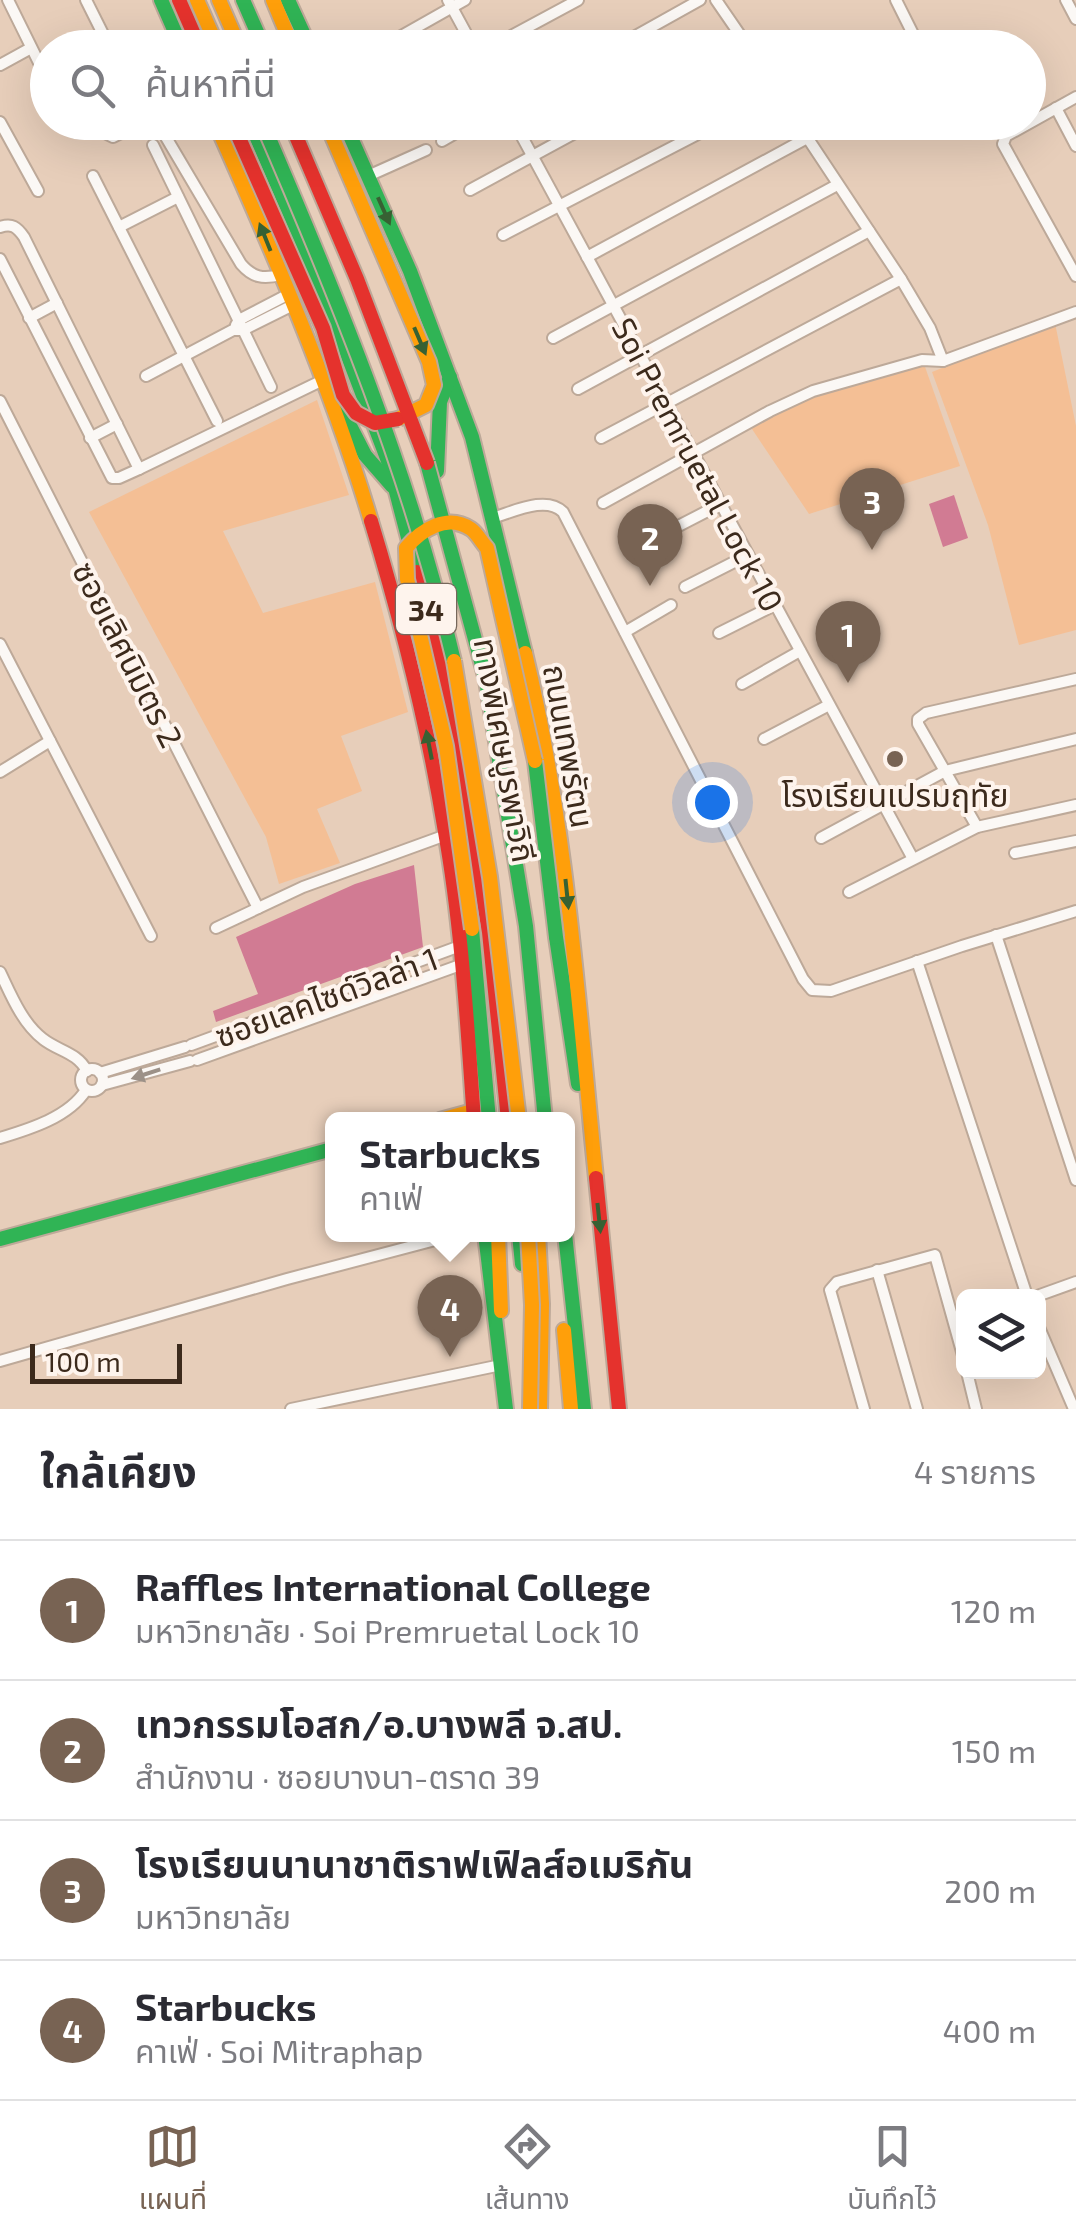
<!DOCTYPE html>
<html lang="th">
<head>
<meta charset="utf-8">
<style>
	body { margin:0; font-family:"Exo 2","Noto Sans Thai",sans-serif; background:#f2f2f3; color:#2b2b33 }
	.controls { position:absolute; right:30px; bottom:30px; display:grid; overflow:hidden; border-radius:15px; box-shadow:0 10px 40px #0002 }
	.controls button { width:90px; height:90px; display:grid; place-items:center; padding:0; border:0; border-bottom:2px solid #e1e1e2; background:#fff; color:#2b2b33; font:50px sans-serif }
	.scale { position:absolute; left:30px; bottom:25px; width:152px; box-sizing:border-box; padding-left:10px; border:5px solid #3c2a1c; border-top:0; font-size:28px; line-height:35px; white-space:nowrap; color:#3c2a1c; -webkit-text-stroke:8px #fef4ed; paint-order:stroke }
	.you { position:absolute; left:712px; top:802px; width:35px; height:35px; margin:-25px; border:8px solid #fff; border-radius:50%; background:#1a73e8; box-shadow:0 0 0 15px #1a73e833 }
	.badge { display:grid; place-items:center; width:65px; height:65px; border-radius:50%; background:#786353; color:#fff; font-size:32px; font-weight:700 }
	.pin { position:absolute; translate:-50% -82px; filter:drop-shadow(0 2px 5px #0008) }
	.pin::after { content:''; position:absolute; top:52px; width:35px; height:30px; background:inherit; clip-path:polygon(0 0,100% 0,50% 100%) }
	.popup { position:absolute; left:325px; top:1112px; width:250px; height:130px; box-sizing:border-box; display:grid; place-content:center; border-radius:15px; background:#fff; filter:drop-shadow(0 2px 8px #0005); font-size:32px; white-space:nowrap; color:#7c7c81 }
	.popup b { font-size:38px; color:#2b2b33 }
	.popup::after { content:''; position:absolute; left:50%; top:100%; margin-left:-20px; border:20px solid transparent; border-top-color:#fff }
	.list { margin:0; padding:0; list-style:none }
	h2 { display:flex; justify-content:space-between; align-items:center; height:130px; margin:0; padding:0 40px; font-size:42px }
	h2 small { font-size:32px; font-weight:400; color:#7c7c81 }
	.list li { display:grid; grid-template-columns:65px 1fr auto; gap:30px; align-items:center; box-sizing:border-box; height:140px; padding:0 40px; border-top:2px solid #e1e1e2 }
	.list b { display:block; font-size:38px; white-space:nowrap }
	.list p { margin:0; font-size:32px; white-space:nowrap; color:#7c7c81 }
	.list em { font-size:32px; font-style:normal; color:#7c7c81 }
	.icon { flex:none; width:55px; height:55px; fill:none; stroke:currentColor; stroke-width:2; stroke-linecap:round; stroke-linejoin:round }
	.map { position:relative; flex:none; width:1076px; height:1409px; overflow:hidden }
	.search { position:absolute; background:#fff; box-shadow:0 10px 40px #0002; left:30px; right:30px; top:30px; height:110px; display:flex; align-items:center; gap:25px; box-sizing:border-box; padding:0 35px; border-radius:55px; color:#7c7c81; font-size:38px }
	.sheet { height:690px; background:#fff }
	nav { display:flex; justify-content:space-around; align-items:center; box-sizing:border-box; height:140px; border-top:2px solid #e1e1e2; background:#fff; font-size:28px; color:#7c7c81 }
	nav a { display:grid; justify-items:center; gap:5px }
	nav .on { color:#786353 }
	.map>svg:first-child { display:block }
	.green { fill:#f4bf95 }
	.water { fill:#d17b93 }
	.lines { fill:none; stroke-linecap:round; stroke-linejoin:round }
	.street-casing { stroke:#bda999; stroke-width:14 }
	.fast-casing { stroke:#bda999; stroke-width:18 }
	.slow-casing { stroke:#bda999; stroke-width:18 }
	.jam-casing { stroke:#bda999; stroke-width:18 }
	.street { stroke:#fbf8f5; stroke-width:10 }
	.fast { stroke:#30b455; stroke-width:14 }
	.slow { stroke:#ff9f0a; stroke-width:14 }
	.jam { stroke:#e5322d; stroke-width:14 }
	.fast-bridge-casing { stroke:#bda999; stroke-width:18; stroke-linecap:butt }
	.slow-bridge-casing { stroke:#bda999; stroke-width:18; stroke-linecap:butt }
	.jam-bridge-casing { stroke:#bda999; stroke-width:18; stroke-linecap:butt }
	.fast-bridge { stroke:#30b455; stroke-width:14 }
	.slow-bridge { stroke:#ff9f0a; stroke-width:14 }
	.jam-bridge { stroke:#e5322d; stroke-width:14 }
	.oneway { fill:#376133 }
	.oneway2 { fill:#9c9188 }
	.poi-dot { fill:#786353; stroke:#fef4ed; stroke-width:4 }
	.labels { text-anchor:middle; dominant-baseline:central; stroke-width:8; stroke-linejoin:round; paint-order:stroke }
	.shield { fill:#fef4ed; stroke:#76675b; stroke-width:2.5 }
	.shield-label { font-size:30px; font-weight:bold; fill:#3c2a1c }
	.street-label { font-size:32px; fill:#3c2a1c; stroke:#fef4ed }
	.poi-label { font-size:32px; fill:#3c2a1c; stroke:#fef4ed }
</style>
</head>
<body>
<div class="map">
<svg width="1076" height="1409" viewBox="0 0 1076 1409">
	<rect width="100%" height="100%" fill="#e7ceba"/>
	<g class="green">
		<polygon points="1055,323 1076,426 1076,630 1019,645 988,525 932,372"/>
		<polygon points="924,364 960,466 809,514 750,426 789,402"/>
		<polygon points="317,400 349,495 223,531 263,613 375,582 408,712 341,736 362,791 317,809 340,863 279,884 266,837 89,512"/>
	</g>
	<g class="water">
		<polygon points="954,495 968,538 943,547 929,504"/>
		<polygon points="414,865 423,947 216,1022 213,1011 258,994 236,937 355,884"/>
	</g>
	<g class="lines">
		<defs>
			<g id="street">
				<polyline points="8,0 48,81"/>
				<polyline points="86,0 110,48"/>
				<polyline points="448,0 474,48"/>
				<polyline points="716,0 749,48"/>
				<polyline points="896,0 920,48"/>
				<polyline points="1066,0 1076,19"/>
				<polyline points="380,48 465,0"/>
				<polyline points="489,48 578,0"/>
				<polyline points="614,48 700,0"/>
				<polyline points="0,65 31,48"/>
				<polyline points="1076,97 1006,136 1003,144 1076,276"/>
				<polyline points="1056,108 1076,146"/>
				<polyline points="0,122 38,191"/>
				<polyline points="69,122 75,132 80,133 112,122"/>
				<path d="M157,122L241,264C253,278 263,279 281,275"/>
				<polyline points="514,122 912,857"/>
				<polyline points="797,122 901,279 930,328 943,361"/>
				<polyline points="957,122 958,123"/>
				<polyline points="93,127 113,137 143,122"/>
				<polyline points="442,141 475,122"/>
				<polyline points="153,145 271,387"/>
				<polyline points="93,176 217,421"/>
				<polyline points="368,176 426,150"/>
				<polyline points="470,190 595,122"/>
				<path d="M0,227C12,223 17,227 24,237L139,469"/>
				<polyline points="119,227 178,197"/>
				<polyline points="503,235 721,122"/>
				<polyline points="587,257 807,138"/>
				<polyline points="0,259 112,478 119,478 139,469 323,380"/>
				<polyline points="29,318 57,303"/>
				<polyline points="236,325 239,320 289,294"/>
				<polyline points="553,338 837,185"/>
				<polyline points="146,376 233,330 243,330 293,305"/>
				<polyline points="578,389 869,231"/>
				<polyline points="0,401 258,908"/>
				<polyline points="90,438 117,424"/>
				<polyline points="601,438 901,279"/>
				<polyline points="603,503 770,411 813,391 922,360 943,361 1076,312"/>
				<path d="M492,518C513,512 546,495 563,512L803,979L812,990L831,991L962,946L1076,911"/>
				<polyline points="659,536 721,504"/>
				<polyline points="685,587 748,555"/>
				<polyline points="625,632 671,605"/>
				<polyline points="719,633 775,605"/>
				<polyline points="0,644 151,936"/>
				<polyline points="742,684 800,651"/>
				<polyline points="764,739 829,705"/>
				<polyline points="0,772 50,741"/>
				<polyline points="977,827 918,724 918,719 926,713 1076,679"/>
				<polyline points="821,838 945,771 1076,739"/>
				<polyline points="1015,853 1076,841"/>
				<polyline points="849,892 977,827 1076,805"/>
				<polyline points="216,928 303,887 446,835"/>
				<polyline points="996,935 1076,1180"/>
				<polyline points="917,961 1027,1296"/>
				<path d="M0,972C11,995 22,1023 43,1039C58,1051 77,1052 87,1071"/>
				<polyline points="191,1045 460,946"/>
				<polyline points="197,1060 463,964"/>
				<circle cx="92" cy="1080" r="11"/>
				<polyline points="100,1073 185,1047"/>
				<polyline points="102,1085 190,1061"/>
				<path d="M0,1138C30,1129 69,1117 86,1090"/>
				<polyline points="877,1270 917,1409"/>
				<polyline points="1037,1296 1076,1282"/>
				<polyline points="1038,1325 1074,1409"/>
				<polyline points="0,1361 287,1279 458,1234"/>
				<polyline points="967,1372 976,1409"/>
				<polyline points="291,1409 501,1365"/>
				<polyline points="864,1409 830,1290 837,1282 935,1255 964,1359"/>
			</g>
			<g id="fast">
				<polyline points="161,0 182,48"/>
				<polyline points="243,0 264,48"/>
				<polyline points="288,0 310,48"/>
				<polyline points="250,122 324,293 388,461 417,572"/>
				<polyline points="344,122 410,271 472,437 525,653"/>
				<polyline points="335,410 345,416 365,455 392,486"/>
				<polyline points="437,471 440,402 450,377"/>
				<polyline points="472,929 489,1120"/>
				<polyline points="556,937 578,1084"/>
				<polyline points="485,1234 506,1409"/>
				<polyline points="519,1234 522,1264"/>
				<polyline points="565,1234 584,1409"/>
				<polyline points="0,1239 332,1149"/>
			</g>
			<g id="slow">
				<polyline points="197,0 218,48"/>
				<polyline points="219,0 240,48"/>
				<polyline points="273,0 293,48"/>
				<path d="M215,122C273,252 330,384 371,521"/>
				<path d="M525,653C567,825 578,1003 596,1178"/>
				<polyline points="440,1120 473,1111"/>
				<polyline points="498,1234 501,1311"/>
				<polyline points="538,1234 542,1304 540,1409"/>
				<polyline points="564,1330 571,1409"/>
			</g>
			<g id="jam">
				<polyline points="179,0 200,48"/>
				<path d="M371,521C402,623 428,727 445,832C462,927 467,1024 474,1120"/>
				<polyline points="417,572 448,690 489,932 508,1120"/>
				<polyline points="596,1178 619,1409"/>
			</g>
		</defs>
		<use href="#street" class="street-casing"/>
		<use href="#fast" class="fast-casing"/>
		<use href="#slow" class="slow-casing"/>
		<use href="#jam" class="jam-casing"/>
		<use href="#street" class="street"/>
		<use href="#fast" class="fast"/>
		<use href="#slow" class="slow"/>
		<use href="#jam" class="jam"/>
		<defs>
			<g id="fast-bridge">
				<path d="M262,122C338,298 410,474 454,661"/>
				<polyline points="427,463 486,680 526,926 545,1120"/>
				<polyline points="535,761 556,937"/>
			</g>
			<g id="slow-bridge">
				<polyline points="326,122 429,362 434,385 426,405 398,419"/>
				<polyline points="454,661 490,877 519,1120"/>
				<path d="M472,929L446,746L407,579L406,548C421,530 447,513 471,529C477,533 482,543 487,548L535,761"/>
				<polyline points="528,1234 532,1305 530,1409"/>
			</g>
			<g id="jam-bridge">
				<polyline points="232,122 323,328 343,395 356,413 375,423 398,419"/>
				<polyline points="290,122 357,279 427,463"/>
			</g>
		</defs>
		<use href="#fast-bridge" class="fast-bridge-casing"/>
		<use href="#slow-bridge" class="slow-bridge-casing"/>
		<use href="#jam-bridge" class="jam-bridge-casing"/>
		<use href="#fast-bridge" class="fast-bridge"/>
		<use href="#slow-bridge" class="slow-bridge"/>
		<use href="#jam-bridge" class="jam-bridge"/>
	</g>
	<defs><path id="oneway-solid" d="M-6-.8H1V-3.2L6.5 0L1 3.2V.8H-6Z" transform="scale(2.5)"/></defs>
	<g class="oneway">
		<use href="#oneway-solid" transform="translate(384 211) rotate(66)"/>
		<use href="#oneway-solid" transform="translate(265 237) rotate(-112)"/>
		<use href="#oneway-solid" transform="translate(420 341) rotate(67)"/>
		<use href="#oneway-solid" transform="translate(429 745) rotate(-101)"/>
		<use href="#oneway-solid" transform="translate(567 894) rotate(84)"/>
		<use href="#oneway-solid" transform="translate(599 1218) rotate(84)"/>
	</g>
	<use class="oneway2" href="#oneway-solid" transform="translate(146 1074) rotate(162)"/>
	<circle class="poi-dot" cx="895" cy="759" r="10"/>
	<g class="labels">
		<rect class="shield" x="396" y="584" width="60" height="50" rx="8"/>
		<g class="shield-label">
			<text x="426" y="609">34</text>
		</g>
		<g class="street-label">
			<text transform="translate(699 464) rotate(62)">Soi Premruetal Lock 10</text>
			<text transform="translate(129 654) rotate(63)">ซอยเลิศนิมิตร 2</text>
			<text transform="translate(570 746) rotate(80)">ถนนเทพรัตน</text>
			<text transform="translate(506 750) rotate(80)">ทางพิเศษบูรพาวิถี</text>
			<text transform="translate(326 996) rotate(-20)">ซอยเลคไซด์วิลล่า 1</text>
		</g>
		<g class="poi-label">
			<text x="895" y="794">โรงเรียนเปรมฤทัย</text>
		</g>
	</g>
</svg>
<div class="controls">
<button><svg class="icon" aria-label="layers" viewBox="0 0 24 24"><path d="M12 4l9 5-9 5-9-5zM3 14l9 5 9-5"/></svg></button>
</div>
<div class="scale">100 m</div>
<div class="you"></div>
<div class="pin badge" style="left:848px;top:683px">1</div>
<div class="pin badge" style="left:650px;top:586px">2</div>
<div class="pin badge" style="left:872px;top:550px">3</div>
<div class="pin badge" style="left:450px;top:1357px">4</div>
<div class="popup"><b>Starbucks</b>คาเฟ่</div>
<div class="search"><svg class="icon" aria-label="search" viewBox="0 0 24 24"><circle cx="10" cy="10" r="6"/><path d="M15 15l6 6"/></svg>ค้นหาที่นี่</div>
</div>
<section class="sheet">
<h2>ใกล้เคียง<small>4 รายการ</small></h2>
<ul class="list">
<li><span class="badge">1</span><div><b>Raffles International College</b><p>มหาวิทยาลัย · Soi Premruetal Lock 10</p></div><em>120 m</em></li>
<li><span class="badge">2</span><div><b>เทวกรรมโอสก/อ.บางพลี จ.สป.</b><p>สำนักงาน · ซอยบางนา-ตราด 39</p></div><em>150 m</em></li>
<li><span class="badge">3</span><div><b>โรงเรียนนานาชาติราฟเฟิลส์อเมริกัน</b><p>มหาวิทยาลัย</p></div><em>200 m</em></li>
<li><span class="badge">4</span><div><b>Starbucks</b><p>คาเฟ่ · Soi Mitraphap</p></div><em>400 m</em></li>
</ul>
</section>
<nav>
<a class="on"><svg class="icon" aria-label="map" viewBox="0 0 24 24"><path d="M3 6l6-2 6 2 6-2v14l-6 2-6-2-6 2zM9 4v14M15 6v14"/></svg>แผนที่</a>
<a><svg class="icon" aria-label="directions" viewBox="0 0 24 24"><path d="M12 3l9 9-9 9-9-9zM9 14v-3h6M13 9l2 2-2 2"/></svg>เส้นทาง</a>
<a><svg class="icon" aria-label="saved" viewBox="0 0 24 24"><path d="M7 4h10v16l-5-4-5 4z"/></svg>บันทึกไว้</a>
</nav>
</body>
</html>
